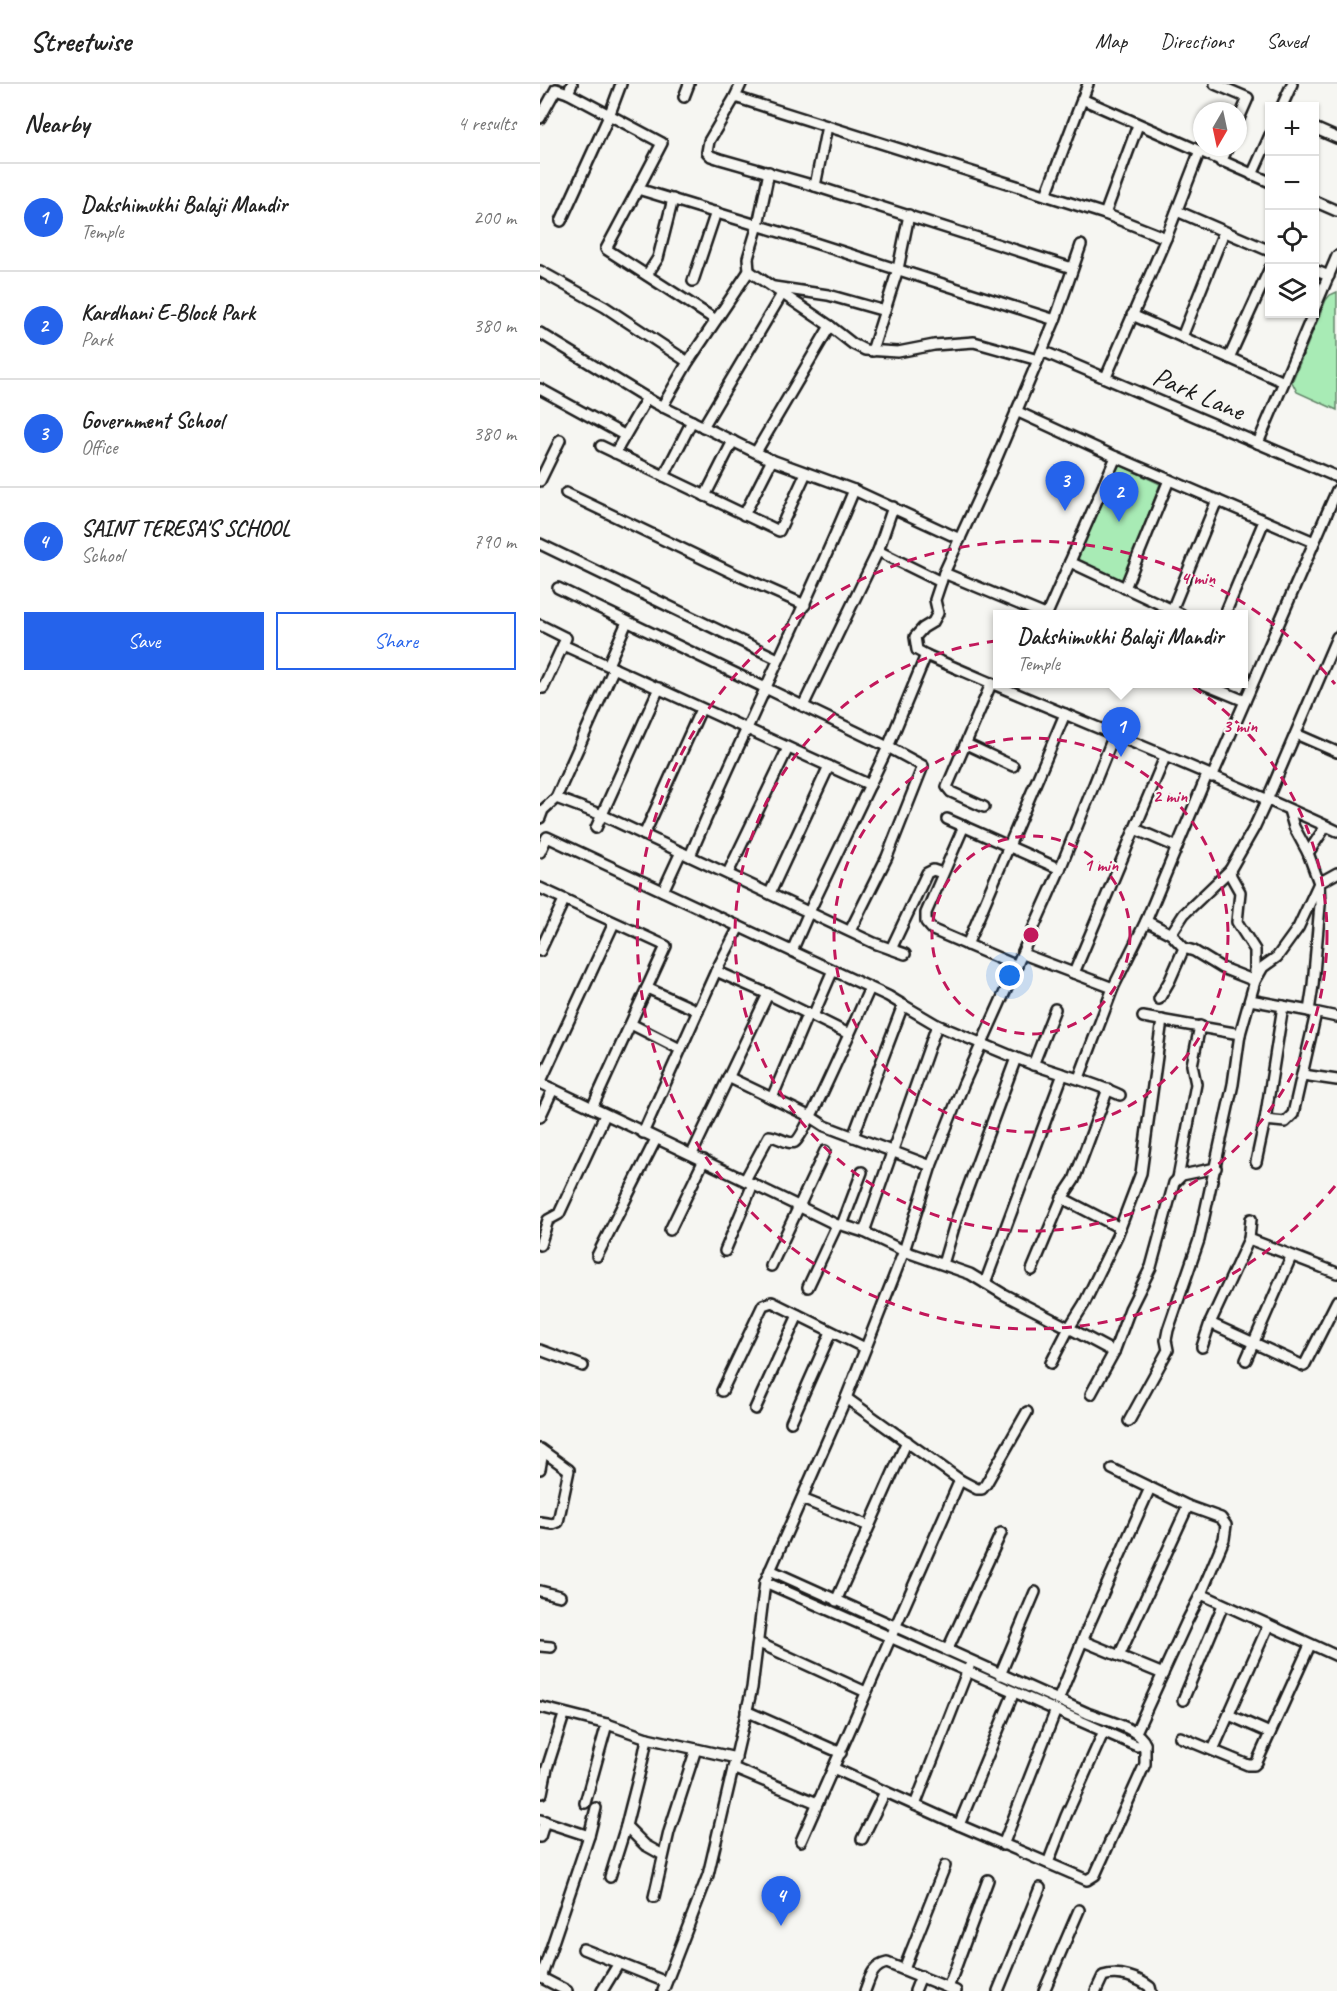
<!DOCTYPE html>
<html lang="en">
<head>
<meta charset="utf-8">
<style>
	body { margin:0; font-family:Caveat,sans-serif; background:#f2f2f2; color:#222 }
	.controls { position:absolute; right:18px; top:18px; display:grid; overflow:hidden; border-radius:0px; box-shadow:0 2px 4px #0004 }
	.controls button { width:54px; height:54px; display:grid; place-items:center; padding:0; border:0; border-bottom:2px solid #e0e0e0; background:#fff; color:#222; font:30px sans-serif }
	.compass { position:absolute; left:653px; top:18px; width:54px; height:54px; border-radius:50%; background:#fff; box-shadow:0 2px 4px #0004; rotate:189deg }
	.you { position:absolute; left:470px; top:892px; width:21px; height:21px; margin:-15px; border:4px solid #fff; border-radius:50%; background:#1a73e8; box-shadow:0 0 0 9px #1a73e833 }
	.badge { display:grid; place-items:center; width:39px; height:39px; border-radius:50%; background:#2563eb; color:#fff; font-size:20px; font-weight:700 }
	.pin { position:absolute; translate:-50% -50px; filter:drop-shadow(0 2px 3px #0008) }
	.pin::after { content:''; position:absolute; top:32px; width:21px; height:18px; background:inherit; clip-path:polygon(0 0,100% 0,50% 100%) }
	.popup { position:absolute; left:453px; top:526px; width:255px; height:78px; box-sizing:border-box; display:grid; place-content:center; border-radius:0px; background:#fff; filter:drop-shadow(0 2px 4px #0005); font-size:20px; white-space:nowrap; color:#767676 }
	.popup b { font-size:22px; color:#222 }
	.popup::after { content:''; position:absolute; left:50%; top:100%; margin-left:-12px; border:12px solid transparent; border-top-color:#fff }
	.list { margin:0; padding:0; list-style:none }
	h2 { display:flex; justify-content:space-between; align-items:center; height:78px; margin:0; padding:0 24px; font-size:26px }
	h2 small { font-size:20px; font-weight:400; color:#767676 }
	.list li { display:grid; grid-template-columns:39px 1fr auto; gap:18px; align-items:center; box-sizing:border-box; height:108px; padding:0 24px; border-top:2px solid #e0e0e0 }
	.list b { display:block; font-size:22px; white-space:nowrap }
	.list p { margin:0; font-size:20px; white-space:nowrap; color:#767676 }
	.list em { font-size:20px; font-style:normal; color:#767676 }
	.actions { display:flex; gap:12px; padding:18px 24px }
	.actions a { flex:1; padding:14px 0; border:2px solid #2563eb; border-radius:0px; text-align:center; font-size:21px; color:#2563eb }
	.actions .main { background:#2563eb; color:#fff }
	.icon { flex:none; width:33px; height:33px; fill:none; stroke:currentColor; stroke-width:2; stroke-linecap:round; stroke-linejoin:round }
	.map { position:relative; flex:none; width:797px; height:1907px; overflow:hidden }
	header { display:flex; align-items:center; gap:36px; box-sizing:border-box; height:84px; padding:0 30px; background:#fff; border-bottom:2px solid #e0e0e0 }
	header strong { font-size:28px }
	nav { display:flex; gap:33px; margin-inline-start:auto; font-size:21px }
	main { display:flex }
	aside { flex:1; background:#fff }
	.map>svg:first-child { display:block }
	.green { fill:#a8ebb5; stroke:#628468; stroke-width:1.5 }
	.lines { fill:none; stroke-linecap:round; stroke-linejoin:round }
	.minor-casing { stroke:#1c1c1c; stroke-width:14 }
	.minor { stroke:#f6f6f2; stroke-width:9 }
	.ring { fill:none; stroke:#c2185b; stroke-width:3; stroke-dasharray:10 8 }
	.labels { text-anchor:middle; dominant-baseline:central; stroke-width:4.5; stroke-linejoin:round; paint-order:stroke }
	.street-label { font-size:28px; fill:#1c1c1c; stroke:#f6f6f2 }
	.centre { fill:#c2185b; stroke:#f6f6f2; stroke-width:3 }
	.ring-label { font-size:18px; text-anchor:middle; font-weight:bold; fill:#c2185b; stroke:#f6f6f2; stroke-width:4.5; stroke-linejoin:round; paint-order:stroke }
</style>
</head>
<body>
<header>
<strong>Streetwise</strong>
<nav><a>Map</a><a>Directions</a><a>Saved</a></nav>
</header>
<main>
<aside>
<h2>Nearby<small>4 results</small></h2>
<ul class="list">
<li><span class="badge">1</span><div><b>Dakshimukhi Balaji Mandir</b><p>Temple</p></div><em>200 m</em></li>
<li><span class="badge">2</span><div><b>Kardhani E-Block Park</b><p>Park</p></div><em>380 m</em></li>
<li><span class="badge">3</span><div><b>Government School</b><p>Office</p></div><em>380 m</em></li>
<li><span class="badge">4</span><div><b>SAINT TERESA'S SCHOOL</b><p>School</p></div><em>790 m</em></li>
</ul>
<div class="actions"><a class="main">Save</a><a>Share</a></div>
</aside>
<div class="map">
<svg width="797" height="1907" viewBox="0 0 797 1907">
	<rect width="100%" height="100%" fill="#f6f6f2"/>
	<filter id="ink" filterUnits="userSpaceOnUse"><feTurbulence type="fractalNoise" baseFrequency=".0167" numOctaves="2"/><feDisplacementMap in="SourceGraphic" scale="12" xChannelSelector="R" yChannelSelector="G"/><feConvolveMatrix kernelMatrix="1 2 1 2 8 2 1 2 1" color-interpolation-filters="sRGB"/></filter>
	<g filter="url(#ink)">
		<g class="green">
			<polygon points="797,208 797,326 757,308 752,298 786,216 790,211"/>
			<polygon points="578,380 620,400 583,498 536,476"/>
		</g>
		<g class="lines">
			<defs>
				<g id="minor">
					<polyline points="675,0 708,14 698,37"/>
					<polyline points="28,9 122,59 98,105"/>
					<polyline points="144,13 149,0"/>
					<polyline points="195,13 201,0"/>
					<polyline points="542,15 730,98"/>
					<polyline points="742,22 752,0"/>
					<polyline points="0,34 16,5 28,9 32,0"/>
					<polyline points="774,44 797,54"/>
					<polyline points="681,78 688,63"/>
					<polyline points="712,91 730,51"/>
					<polyline points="275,102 287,42"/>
					<polyline points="506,111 548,0"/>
					<polyline points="774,117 797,127"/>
					<polyline points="637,127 730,167"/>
					<polyline points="565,130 598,41"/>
					<polyline points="21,137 69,32 81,0"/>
					<path d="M541,161L515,236L455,378L404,489L395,516L398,529L393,538L383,544L375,553L377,566L386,571C522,631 662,684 797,747"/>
					<polyline points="532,184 275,102 180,75 171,72 167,68 169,57 195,13 565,130 626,154"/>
					<polyline points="774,186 789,192"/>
					<polyline points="0,187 65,223 148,278"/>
					<polyline points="209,187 208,174 218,141 229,88"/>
					<polyline points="107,191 118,174 133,115"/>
					<polyline points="153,197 176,128"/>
					<polyline points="234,203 288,211 345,227"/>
					<polyline points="774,226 797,172"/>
					<polyline points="592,231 744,298"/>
					<polyline points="176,236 66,165 98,105 253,152 515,236"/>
					<polyline points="0,249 115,319 229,375 314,406 420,455"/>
					<polyline points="642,253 684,148"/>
					<polyline points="332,267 358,185 369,131"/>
					<polyline points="502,267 797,393"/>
					<polyline points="689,274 730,184"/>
					<polyline points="566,293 626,154 659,69"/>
					<polyline points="0,305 84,351"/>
					<polyline points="122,323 148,278 209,187 290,242 313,260 325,266 358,268 394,261 434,258 498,276"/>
					<polyline points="476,327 576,373 774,458"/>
					<polyline points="163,343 242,210"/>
					<polyline points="718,359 773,230"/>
					<polyline points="61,362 239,447 266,389"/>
					<polyline points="216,368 290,242"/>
					<polyline points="75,369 107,314"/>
					<polyline points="124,392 152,337"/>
					<polyline points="0,397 20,356"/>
					<polyline points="26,409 197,491 265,521"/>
					<polyline points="165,412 193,357"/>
					<polyline points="204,431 232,376"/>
					<polyline points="0,460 238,575"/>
					<polyline points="338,467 401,498"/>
					<polyline points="530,478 641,530"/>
					<polyline points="404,489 503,530"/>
					<polyline points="18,504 348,663 383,682 347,773 310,847"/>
					<polyline points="585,504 629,396"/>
					<polyline points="632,526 677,416"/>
					<polyline points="507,530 576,373"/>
					<polyline points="685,530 724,437"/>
					<polyline points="0,541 26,554 23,561 330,701"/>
					<polyline points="68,581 87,538"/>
					<polyline points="74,584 16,714 62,731 334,859 365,870"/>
					<polyline points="664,600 705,617"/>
					<polyline points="0,603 3,604 23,561"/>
					<polyline points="263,622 338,467 353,423"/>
					<polyline points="756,650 797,668"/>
					<polyline points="426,660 473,682"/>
					<polyline points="672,693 797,406"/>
					<polyline points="444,723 411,708 407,703 451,600"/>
					<polyline points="0,734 3,726 16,714"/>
					<polyline points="407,735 520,785"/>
					<polyline points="424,742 386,829 386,838 393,846 477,882"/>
					<polyline points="56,744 119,604"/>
					<polyline points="595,745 637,763"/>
					<polyline points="104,751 161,625"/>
					<polyline points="0,768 7,753 348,912 363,921"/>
					<polyline points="768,769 786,742"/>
					<path d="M150,772C202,649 263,530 314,406"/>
					<polyline points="188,789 248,664"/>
					<polyline points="797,789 779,799 780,821 773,901 769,927 797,933"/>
					<polyline points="0,804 126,862 52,1024"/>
					<polyline points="123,807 141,768"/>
					<polyline points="230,809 289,682"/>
					<polyline points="606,837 631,850 644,864 654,867 682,884 715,897 715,866 697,838 700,808 691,792 690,786 714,744 727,716 797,553"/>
					<polyline points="631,850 644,830 690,786"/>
					<polyline points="427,861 525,630"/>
					<polyline points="351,865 387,789 393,786 402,789"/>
					<polyline points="0,867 24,816"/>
					<polyline points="252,867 269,828 348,663 386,571"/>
					<polyline points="483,870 573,904"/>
					<polyline points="176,887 228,910 309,950"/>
					<polyline points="534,889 625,673"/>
					<polyline points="107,904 158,927"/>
					<polyline points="619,915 630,896 644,864"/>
					<polyline points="710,916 769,927"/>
					<polyline points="273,932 293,886"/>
					<polyline points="603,933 700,950 715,897 723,883 737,873 758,844 779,799 768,769 754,743 749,726"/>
					<polyline points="622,936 601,1089 577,1152 544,1220 529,1244 574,1268 590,1225 611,1183 634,1099 642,1091 676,1084"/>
					<polyline points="91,940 140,965"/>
					<path d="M476,974C510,988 546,995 580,1011"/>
					<polyline points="493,981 515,925"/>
					<polyline points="763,991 797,996"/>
					<polyline points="188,993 271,1033 285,1042 391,1082"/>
					<polyline points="539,994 573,904 606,837 667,691"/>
					<path d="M0,999C99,1046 199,1093 297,1141H302L324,1148L364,1167L430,1190L463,1210L529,1244L511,1279"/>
					<polyline points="0,999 74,839"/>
					<polyline points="232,1014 268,929"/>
					<polyline points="0,1033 13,1005"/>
					<polyline points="725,1036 743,922"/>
					<polyline points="103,1049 176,887 199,843"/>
					<polyline points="313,1053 363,921 397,941 476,974 417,1133 403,1180"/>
					<polyline points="152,1070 228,910"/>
					<polyline points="716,1078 725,1036 745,1038 753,1030 776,929"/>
					<polyline points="638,1094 656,1000 652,981 660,942"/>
					<path d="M205,1096L229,1052C237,1052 248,1061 255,1058C265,1053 321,923 330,904"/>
					<polyline points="522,1114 580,1144"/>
					<polyline points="302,1141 322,1088"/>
					<polyline points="130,1146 164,1076"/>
					<polyline points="324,1148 397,941"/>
					<polyline points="709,1155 797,1189"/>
					<polyline points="0,1161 8,1136 19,1130 65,1031"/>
					<polyline points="185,1167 213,1100"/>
					<polyline points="57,1172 116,1055"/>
					<polyline points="231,1182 285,1067"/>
					<polyline points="492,1186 522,1114 534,1096 568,1005"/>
					<polyline points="445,1199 523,990"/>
					<polyline points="268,1203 297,1141"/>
					<polyline points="670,1239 764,1282 797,1217"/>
					<polyline points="662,1263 670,1239 709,1155 711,1135"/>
					<polyline points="0,1266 43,1282"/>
					<polyline points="706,1276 751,1173"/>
					<polyline points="182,1307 223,1221 232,1218 325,1264"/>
					<polyline points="551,1310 574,1268"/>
					<polyline points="306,1314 420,1396 437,1405 442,1405 446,1400 487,1328"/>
					<polyline points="215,1325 258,1231"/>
					<polyline points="589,1337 628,1266 626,1256 628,1246 659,1156 693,1000 700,950"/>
					<polyline points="251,1338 291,1248"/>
					<polyline points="0,1365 29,1386 18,1438 13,1440 0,1438"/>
					<polyline points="0,1385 3,1368"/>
					<polyline points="572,1385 648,1422 681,1434 686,1441 684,1455 661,1510"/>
					<polyline points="262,1415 329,1442"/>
					<path d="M225,1498L597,1662L605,1660C600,1644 562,1635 547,1629L230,1486"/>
					<polyline points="0,1507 20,1512"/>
					<polyline points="296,1517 367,1357"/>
					<polyline points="543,1557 623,1590"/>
					<polyline points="219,1559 326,1608"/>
					<polyline points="0,1562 11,1563"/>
					<polyline points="407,1567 461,1449"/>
					<polyline points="579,1572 648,1422"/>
					<polyline points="460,1591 495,1508"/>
					<polyline points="518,1616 548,1543 610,1404"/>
					<polyline points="643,1616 683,1521"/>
					<polyline points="0,1623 67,1640 107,1654 196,1674"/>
					<polyline points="206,1627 301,1669"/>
					<polyline points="689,1631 730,1649"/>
					<polyline points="596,1648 647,1537 661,1510 797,1572"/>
					<polyline points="640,1653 708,1681 714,1681 717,1678 770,1561"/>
					<path d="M107,1654C102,1684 93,1712 86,1742L105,1761L123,1771"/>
					<polyline points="673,1666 728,1542"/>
					<polyline points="193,1684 277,1719"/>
					<polyline points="293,1684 419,1741 547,1796 555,1791 605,1680 605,1660"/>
					<polyline points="2,1709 7,1684 24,1631"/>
					<polyline points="45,1719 67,1640"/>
					<polyline points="375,1721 429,1583"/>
					<polyline points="0,1736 49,1752 1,1894"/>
					<polyline points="419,1741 474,1608"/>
					<polyline points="49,1752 56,1724"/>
					<polyline points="0,1753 5,1737"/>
					<polyline points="322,1755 345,1708"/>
					<polyline points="261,1757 420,1396"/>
					<polyline points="463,1761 516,1626"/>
					<polyline points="508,1779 526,1732 564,1647"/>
					<polyline points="70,1793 86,1742"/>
					<polyline points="114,1813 129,1748 156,1665"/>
					<polyline points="43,1865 126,1898"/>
					<polyline points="364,1885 405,1782"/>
					<polyline points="0,1893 27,1907"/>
					<polyline points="408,1904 448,1796"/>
					<polyline points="62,1907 79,1879"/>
					<polyline points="123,1907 168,1791 212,1604 225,1498 306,1314 364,1167 391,1082 424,999 520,785 574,651"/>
					<path d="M325,1907C330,1894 332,1882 347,1879L416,1907"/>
					<polyline points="375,1907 381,1892"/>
					<polyline points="458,1907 500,1804"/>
					<polyline points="504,1907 539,1826"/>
					<path d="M556,1907L563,1892C579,1887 598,1894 610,1903L611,1907"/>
				</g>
			</defs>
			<use href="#minor" class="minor-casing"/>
			<use href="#minor" class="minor"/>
		</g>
	</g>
	<g class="ring">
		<circle cx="491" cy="851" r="99"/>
		<circle cx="491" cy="851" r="197"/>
		<circle cx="491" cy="851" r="296"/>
		<path d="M795 1102A394 394 0 1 1 795 600"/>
	</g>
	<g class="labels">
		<g class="street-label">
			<text transform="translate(659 309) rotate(23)">Park Lane</text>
		</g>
	</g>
	<circle cx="491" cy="851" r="9" class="centre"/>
	<g class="ring-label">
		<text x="658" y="500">4 min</text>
		<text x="700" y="648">3 min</text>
		<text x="630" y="718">2 min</text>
		<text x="561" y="787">1 min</text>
	</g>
</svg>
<div class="controls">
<button>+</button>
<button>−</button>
<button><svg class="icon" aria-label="locate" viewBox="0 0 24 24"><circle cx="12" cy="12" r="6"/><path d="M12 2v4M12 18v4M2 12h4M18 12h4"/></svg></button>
<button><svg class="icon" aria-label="layers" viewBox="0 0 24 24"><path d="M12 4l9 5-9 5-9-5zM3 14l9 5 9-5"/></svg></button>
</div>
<svg class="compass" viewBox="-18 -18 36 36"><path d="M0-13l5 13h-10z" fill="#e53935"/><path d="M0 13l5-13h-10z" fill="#767676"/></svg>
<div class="you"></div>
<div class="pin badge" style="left:581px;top:673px">1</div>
<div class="popup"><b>Dakshimukhi Balaji Mandir</b>Temple</div>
<div class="pin badge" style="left:579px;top:438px">2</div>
<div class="pin badge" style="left:525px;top:427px">3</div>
<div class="pin badge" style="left:241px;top:1842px">4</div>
</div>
</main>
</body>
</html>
